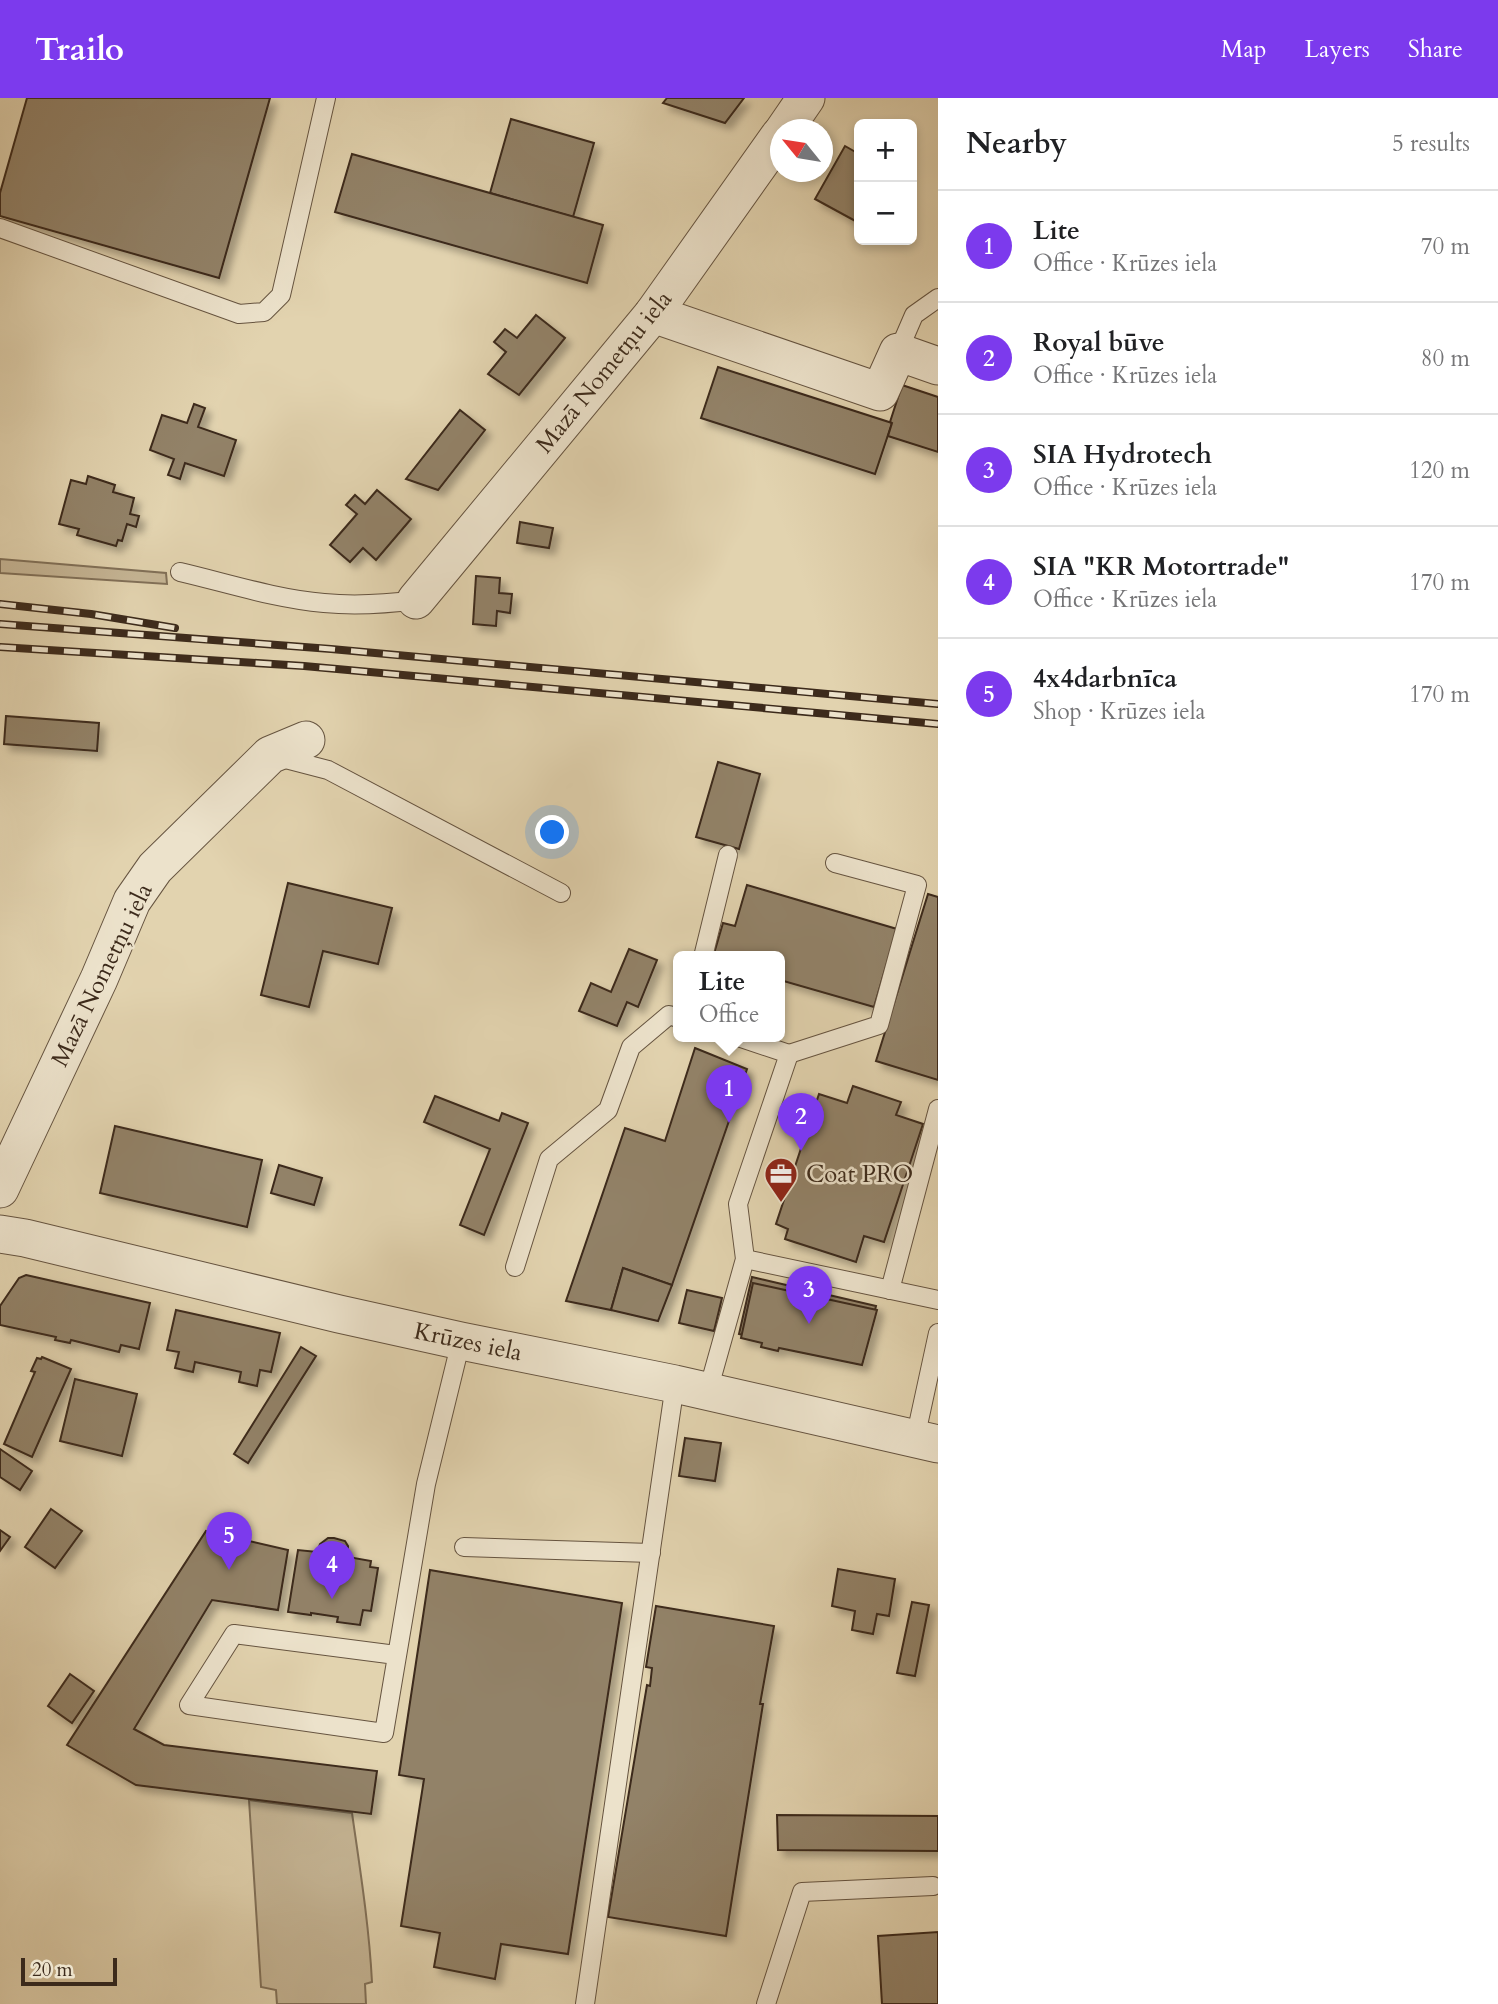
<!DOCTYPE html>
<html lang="en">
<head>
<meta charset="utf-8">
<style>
	body { margin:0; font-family:Cardo,serif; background:#f6f6f6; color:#202124 }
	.controls { position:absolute; right:21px; top:21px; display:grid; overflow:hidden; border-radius:10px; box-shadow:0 4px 10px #0003 }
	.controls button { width:63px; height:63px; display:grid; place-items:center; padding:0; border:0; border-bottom:2px solid #e0e0e0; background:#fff; color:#202124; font:35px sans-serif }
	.compass { position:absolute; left:770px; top:21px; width:63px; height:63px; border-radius:50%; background:#fff; box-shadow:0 4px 10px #0003; rotate:300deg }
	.scale { position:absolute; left:21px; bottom:18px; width:96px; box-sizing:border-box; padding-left:7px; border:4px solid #3c2a1b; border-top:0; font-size:19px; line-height:24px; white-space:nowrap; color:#3c2a1b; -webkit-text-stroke:5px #ece2cb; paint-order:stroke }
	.you { position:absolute; left:553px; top:735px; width:24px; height:24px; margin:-18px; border:5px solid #fff; border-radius:50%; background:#1a73e8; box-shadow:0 0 0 10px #1a73e833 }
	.badge { display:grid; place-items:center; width:46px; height:46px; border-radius:50%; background:#7c3aed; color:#fff; font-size:23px; font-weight:700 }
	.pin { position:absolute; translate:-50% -58px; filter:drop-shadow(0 2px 4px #0008) }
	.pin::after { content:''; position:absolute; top:37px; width:24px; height:21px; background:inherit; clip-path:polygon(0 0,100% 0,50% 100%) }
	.popup { position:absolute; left:673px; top:853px; width:112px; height:91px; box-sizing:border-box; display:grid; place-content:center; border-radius:10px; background:#fff; filter:drop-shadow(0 2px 5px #0005); font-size:23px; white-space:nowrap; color:#757577 }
	.popup b { font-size:26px; color:#202124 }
	.popup::after { content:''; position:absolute; left:50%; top:100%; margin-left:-14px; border:14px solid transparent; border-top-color:#fff }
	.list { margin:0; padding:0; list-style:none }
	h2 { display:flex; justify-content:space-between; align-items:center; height:91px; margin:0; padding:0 28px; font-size:30px }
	h2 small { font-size:23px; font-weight:400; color:#757577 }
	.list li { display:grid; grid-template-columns:46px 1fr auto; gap:21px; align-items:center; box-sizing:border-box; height:112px; padding:0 28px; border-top:2px solid #e0e0e0 }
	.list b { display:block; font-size:26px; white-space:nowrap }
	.list p { margin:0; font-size:23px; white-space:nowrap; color:#757577 }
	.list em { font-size:23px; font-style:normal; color:#757577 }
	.map { position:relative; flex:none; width:938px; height:1906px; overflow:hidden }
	header { display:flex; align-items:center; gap:42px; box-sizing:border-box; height:98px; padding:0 35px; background:#7c3aed; color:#fff }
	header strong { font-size:33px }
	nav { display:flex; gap:38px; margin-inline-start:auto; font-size:24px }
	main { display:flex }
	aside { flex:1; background:#fff }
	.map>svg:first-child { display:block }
	.green { fill:#c6b696; stroke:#817058; stroke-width:2 }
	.building { fill:#928268; stroke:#3c2a1b; stroke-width:2; filter:url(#shadow) }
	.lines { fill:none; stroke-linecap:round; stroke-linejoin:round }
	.service-casing { stroke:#665440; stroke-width:20 }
	.minor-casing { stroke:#665440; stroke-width:39 }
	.service { stroke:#ece2cb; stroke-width:18 }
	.minor { stroke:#ece2cb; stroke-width:37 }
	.rail-casing { stroke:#3c2a1b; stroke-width:8 }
	.rail { stroke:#ece2cb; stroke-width:5; stroke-dasharray:16; stroke-linecap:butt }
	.labels { text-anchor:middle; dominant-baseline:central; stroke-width:5; stroke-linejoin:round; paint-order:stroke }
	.street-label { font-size:24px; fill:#3c2a1b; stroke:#ece2cb }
	.poi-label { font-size:24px; fill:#3c2a1b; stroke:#ece2cb; text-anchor:start }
</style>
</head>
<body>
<header>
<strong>Trailo</strong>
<nav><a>Map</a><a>Layers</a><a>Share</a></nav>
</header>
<main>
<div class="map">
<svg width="938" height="1906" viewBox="0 0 938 1906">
	<defs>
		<filter id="shadow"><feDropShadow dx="6" dy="6" stdDeviation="3.5" flood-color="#0004"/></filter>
	</defs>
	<rect width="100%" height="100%" fill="#e2d3af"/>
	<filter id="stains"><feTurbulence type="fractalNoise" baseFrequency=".00286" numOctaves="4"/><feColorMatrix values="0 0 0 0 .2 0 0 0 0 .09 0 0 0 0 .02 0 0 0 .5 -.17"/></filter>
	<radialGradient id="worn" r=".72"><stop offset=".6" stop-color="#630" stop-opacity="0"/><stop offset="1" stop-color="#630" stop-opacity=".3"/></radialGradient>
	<g class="green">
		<polygon points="0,461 166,475 167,486 0,475"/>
		<path d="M249,1702L352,1715C360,1771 369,1827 372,1884L365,1886L366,1906H277L276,1892L261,1889Z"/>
	</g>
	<g class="building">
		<polygon points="27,0 270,0 219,180 0,118 0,95"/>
		<polygon points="667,0 744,0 725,25 663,5"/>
		<polygon points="511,21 594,45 573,119 490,95"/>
		<polygon points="845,48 859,56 859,125 815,101"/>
		<polygon points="352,56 603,127 587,185 335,114"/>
		<polygon points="536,217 565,240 519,297 488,276 506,254 494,244 505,231 517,240"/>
		<polygon points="718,269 892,325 875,376 701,320"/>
		<polygon points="902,287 938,299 938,354 888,338 892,325 890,324"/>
		<polygon points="194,306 205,310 198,329 236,342 224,378 185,365 180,381 168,377 174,361 150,352 162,317 187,325"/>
		<polygon points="460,312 485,332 438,392 406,381"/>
		<polygon points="88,378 115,387 113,394 134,400 130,416 139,418 136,429 127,426 122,443 118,442 116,448 77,437 79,431 59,426 71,382 86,386"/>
		<polygon points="377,392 411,421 376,462 363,450 350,464 330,447 357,416 346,407 355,397 365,406"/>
		<polygon points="520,424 553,430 549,450 517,445"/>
		<polygon points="476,478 500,480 499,495 512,496 510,515 497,513 496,528 473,526"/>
		<polygon points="6,618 99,625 97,653 4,646"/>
		<polygon points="718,664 760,676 739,751 696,739"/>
		<polygon points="288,785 392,810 378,866 323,853 309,909 261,897"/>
		<polygon points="747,787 897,831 874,909 780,882 780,859 713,859 723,825 735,828"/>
		<polygon points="928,796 938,799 938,982 876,963"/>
		<polygon points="629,851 657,862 638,909 627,904 617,928 579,913 591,885 611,894"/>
		<polygon points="695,950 747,971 672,1187 623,1170 611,1212 566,1203 625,1030 665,1043"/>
		<polygon points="853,988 901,1004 896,1017 923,1026 884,1144 864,1138 856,1164 785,1141 788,1131 776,1126 819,996 847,1005"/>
		<polygon points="435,998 499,1023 502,1015 528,1025 484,1137 460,1127 490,1051 424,1024"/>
		<polygon points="115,1028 262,1062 247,1129 100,1095"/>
		<polygon points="279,1067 322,1080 314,1107 271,1095"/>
		<polygon points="623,1170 672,1187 658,1223 611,1212"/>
		<polygon points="26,1177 150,1205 139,1251 121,1247 119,1254 71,1242 70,1245 55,1242 56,1239 0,1227 0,1208 19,1180"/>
		<polygon points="752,1179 876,1208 862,1265 739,1236"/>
		<polygon points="753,1185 877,1212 862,1267 779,1250 778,1253 761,1249 762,1245 741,1240"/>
		<polygon points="687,1192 722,1200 714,1233 679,1225"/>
		<polygon points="176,1212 280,1235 271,1274 260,1272 257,1288 239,1284 241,1274 195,1264 193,1274 175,1270 179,1254 167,1252"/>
		<polygon points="301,1249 316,1258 248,1365 234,1356"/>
		<polygon points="42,1259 71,1271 32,1359 4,1346 35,1274 31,1273 37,1260 41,1261"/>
		<polygon points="75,1281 137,1296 122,1358 60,1343"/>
		<polygon points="685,1340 721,1345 715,1383 679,1378"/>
		<polygon points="0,1351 32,1373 20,1392 0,1379"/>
		<polygon points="51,1411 82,1433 55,1470 25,1449"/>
		<polygon points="0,1432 10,1439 0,1453"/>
		<polygon points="206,1433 288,1452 278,1512 212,1502 134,1631 164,1647 377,1673 371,1716 136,1687 67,1647"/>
		<polygon points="328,1440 334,1440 345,1443 348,1448 348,1459 371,1463 370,1469 378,1470 371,1513 363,1512 360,1527 337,1524 338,1519 311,1515 311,1517 288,1514 298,1452 317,1454 320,1446"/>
		<polygon points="838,1471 895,1481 889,1518 877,1516 873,1536 852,1532 855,1513 832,1508"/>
		<polygon points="430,1472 622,1505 568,1856 501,1846 495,1881 434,1869 440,1835 401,1828 424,1681 399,1677"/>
		<polygon points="912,1504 929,1507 915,1578 897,1575"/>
		<polygon points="656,1508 774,1528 760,1606 763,1606 726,1838 608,1819 647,1587 650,1588 652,1570 646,1569"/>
		<polygon points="70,1576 94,1593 72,1625 48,1608"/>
		<polygon points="777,1717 938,1718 938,1753 778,1752"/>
		<polygon points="938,1834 938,1906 882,1906 878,1838"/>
	</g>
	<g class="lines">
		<defs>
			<g id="service">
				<polyline points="0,130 239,216 264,214 281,197 326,0"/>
				<polyline points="898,254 914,217 938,200"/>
				<path d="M180,474C227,485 276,501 324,505C355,508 386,506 416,502"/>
				<polyline points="278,659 328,672 561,795"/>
				<polyline points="703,859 728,757"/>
				<polyline points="789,956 879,927 917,787 835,765"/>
				<polyline points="745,1161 938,1202"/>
				<polyline points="515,1169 549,1061 608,1012 631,949 669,917 678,920"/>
				<polyline points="890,1192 938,1011"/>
				<polyline points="708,1293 745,1161 738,1106 789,956 738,939"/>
				<polyline points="915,1341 938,1235"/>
				<polyline points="464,1449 651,1455"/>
				<polyline points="396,1557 234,1536 189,1607 384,1635 426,1386 461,1243"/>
				<polyline points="585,1906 675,1286"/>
				<polyline points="766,1906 802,1794 933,1788"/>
			</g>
			<g id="minor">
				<polyline points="784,32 806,0"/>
				<polyline points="653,216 880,294 898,254 938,268"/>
				<polyline points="416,502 653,216 780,37"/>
				<polyline points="0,1091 99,881 132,803 155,770 270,657 306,642"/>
				<polyline points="0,1136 25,1140 339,1216 461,1243 675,1286 938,1346"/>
			</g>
		</defs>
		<use href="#service" class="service-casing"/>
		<use href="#minor" class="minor-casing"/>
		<use href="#service" class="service"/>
		<use href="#minor" class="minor"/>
		<defs>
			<g id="rail">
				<polyline points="0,506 91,516 175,530"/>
				<polyline points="0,526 331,551 938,606"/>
				<polyline points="0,549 304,568 938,626"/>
			</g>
		</defs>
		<use href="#rail" class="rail-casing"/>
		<use href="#rail" class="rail"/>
	</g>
	<defs>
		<symbol id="office-pin" viewBox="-11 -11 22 30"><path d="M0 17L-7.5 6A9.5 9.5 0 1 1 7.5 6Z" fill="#8f2418" stroke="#ece2cb"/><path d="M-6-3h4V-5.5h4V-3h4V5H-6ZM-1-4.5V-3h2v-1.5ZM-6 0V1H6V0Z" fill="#fff"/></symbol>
	</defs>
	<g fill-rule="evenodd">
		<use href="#office-pin" x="762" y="1057" width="38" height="52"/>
	</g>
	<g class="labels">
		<g class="street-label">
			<text transform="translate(604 274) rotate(-51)">Mazā Nometņu iela</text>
			<text transform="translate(102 877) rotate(-64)">Mazā Nometņu iela</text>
			<text transform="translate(468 1244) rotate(12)">Krūzes iela</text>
		</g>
		<g class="poi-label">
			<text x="806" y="1076">Coat PRO</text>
		</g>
	</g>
	<rect width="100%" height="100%" filter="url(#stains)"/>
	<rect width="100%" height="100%" fill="url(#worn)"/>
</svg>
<div class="controls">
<button>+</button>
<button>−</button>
</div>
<svg class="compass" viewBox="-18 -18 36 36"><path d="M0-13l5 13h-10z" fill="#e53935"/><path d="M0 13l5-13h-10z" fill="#757577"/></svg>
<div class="scale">20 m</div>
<div class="you"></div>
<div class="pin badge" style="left:729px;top:1025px">1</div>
<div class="popup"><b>Lite</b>Office</div>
<div class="pin badge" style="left:801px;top:1053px">2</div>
<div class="pin badge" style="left:809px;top:1226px">3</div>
<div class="pin badge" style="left:332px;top:1501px">4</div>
<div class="pin badge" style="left:229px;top:1472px">5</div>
</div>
<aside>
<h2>Nearby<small>5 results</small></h2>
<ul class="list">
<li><span class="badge">1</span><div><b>Lite</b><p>Office · Krūzes iela</p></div><em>70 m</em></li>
<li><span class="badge">2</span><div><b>Royal būve</b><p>Office · Krūzes iela</p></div><em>80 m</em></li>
<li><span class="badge">3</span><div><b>SIA Hydrotech</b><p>Office · Krūzes iela</p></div><em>120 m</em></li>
<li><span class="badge">4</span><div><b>SIA &quot;KR Motortrade&quot;</b><p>Office · Krūzes iela</p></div><em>170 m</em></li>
<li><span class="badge">5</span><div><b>4x4darbnīca</b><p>Shop · Krūzes iela</p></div><em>170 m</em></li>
</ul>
</aside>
</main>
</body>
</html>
